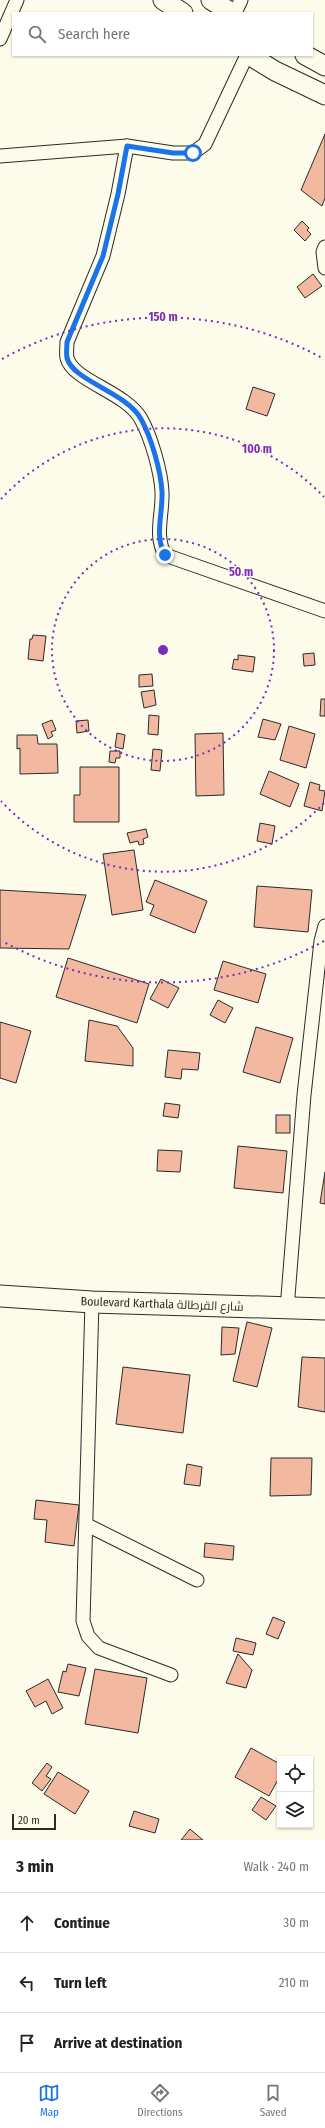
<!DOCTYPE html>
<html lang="en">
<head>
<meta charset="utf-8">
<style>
	body { margin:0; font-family:"Fira Sans Condensed",Cairo,sans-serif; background:#f6f6f6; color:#222 }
	.controls { position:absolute; right:12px; bottom:12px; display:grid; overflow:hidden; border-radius:0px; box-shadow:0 1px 3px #0004 }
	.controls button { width:36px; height:36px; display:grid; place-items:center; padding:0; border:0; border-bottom:1px solid #e0e0e0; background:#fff; color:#222; font:20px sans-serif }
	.scale { position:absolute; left:12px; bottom:10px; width:44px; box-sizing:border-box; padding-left:4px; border:2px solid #2b2b2b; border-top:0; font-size:11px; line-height:14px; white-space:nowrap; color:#2b2b2b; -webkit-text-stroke:3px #fdfbea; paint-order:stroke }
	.stop { position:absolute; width:12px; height:12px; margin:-9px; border:3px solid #1a73e8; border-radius:50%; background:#fff }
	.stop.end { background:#1a73e8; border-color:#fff; box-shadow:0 1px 4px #0008 }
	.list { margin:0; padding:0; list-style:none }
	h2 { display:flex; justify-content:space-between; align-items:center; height:52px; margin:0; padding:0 16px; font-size:17px }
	h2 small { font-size:13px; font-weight:400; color:#767676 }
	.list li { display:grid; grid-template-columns:26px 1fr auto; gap:12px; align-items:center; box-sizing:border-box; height:60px; padding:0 16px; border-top:1px solid #e0e0e0 }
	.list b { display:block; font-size:15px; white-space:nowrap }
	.list em { font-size:13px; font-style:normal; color:#767676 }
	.icon { flex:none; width:22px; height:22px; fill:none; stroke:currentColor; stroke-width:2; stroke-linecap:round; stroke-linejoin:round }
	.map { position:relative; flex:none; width:325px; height:1840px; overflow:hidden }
	.search { position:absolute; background:#fff; box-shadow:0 1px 3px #0004; left:12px; right:12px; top:12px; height:44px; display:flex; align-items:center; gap:10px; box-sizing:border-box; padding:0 14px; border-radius:0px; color:#767676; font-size:15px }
	.sheet { height:232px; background:#fff }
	nav { display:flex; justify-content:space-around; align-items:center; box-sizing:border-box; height:56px; border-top:1px solid #e0e0e0; background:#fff; font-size:11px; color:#767676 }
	nav a { display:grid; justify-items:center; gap:2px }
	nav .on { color:#1a73e8 }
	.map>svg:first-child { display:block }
	.building { fill:#f2b8a0; stroke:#2b2b2b }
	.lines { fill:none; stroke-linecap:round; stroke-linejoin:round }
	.minor-casing { stroke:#2b2b2b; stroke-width:15 }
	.secondary-casing { stroke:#2b2b2b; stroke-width:21 }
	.primary-casing { stroke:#2b2b2b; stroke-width:23 }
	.minor { stroke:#fdfbea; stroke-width:13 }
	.secondary { stroke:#fdfbea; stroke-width:19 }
	.primary { stroke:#fdfbea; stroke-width:21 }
	.route { stroke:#1a73e8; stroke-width:5 }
	.ring { fill:none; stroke:#7b2cbf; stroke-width:2; stroke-dasharray:2 4 }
	.labels { text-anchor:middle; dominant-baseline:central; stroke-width:3; stroke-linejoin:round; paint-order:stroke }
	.street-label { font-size:12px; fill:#2b2b2b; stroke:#fdfbea }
	.centre { fill:#7b2cbf; stroke:#fdfbea; stroke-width:2 }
	.ring-label { font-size:12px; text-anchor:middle; font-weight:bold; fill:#7b2cbf; stroke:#fdfbea; stroke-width:3; stroke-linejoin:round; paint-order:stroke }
</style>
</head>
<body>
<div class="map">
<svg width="325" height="1840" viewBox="0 0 325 1840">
	<rect width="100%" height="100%" fill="#fdfbea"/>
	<g class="building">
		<polygon points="325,134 325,198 322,206 301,190"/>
		<polygon points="302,221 309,228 307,230 311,234 305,241 294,230"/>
		<polygon points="313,274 322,286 305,298 297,287"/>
		<polygon points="253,387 275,394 267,416 246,409"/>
		<polygon points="33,635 46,636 43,661 28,659 30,639 32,639"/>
		<polygon points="314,653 315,665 304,666 303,654"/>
		<polygon points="238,655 255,657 253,672 232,669 234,659 238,660"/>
		<polygon points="152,674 153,686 139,687 139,675"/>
		<polygon points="154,690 156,705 144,708 141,692"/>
		<polygon points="321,699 325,699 325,716 320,716"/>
		<polygon points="149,715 159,716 158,735 148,734"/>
		<polygon points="263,719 281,724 275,740 258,737"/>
		<polygon points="52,720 56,730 51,732 53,736 48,739 42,724"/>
		<polygon points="88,720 89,731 77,733 76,721"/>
		<polygon points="289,726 315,734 306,768 280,760"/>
		<polygon points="117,733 125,735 123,749 115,747"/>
		<polygon points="223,733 224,795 196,796 195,734"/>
		<polygon points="17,735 37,735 38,744 57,744 58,773 20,774 20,748 17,749"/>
		<polygon points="153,749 162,750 160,771 151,770"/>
		<polygon points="110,751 120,751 120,758 116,758 115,763 109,762"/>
		<polygon points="80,767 119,767 119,822 74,822 74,795 80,795"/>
		<polygon points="269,771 299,784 290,807 260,794"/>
		<polygon points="310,782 320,785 319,790 325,791 322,811 304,806"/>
		<polygon points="260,823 275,826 272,844 257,841"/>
		<polygon points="146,829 148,837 143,839 144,844 139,845 138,841 130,843 127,833"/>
		<polygon points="134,850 143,910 112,915 103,854"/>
		<polygon points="155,880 207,901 195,933 150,915 154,905 146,902"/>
		<polygon points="257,886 312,890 308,932 254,927"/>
		<polygon points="0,890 86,895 69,949 0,948"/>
		<polygon points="68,958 149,984 137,1023 56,997"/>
		<polygon points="223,961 266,974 258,1003 214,990"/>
		<polygon points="161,979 179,988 168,1008 150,999"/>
		<polygon points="218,1000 233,1008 225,1023 210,1015"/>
		<polygon points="89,1020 117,1026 133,1048 133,1066 85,1061"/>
		<polygon points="0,1022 31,1031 16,1083 0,1078"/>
		<polygon points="256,1027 293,1038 280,1083 243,1072"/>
		<polygon points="168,1050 200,1053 198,1070 182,1069 181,1079 165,1077"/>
		<polygon points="165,1103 180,1105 178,1118 163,1116"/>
		<rect x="276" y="1115" width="14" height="18"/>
		<polygon points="238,1146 287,1151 283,1193 234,1188"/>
		<polygon points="158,1150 182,1151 180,1172 157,1171"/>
		<polygon points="325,1172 325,1204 320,1203"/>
		<polygon points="247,1322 272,1328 257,1387 233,1381"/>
		<polygon points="222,1327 239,1328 235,1354 221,1355"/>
		<polygon points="302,1357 325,1358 325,1412 298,1407"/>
		<polygon points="123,1367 190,1375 183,1433 116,1424"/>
		<polygon points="271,1458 312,1458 311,1495 270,1496"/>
		<polygon points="187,1464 202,1467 200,1486 184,1484"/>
		<polygon points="36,1500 79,1505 74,1546 45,1542 47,1520 34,1519"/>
		<polygon points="205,1543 234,1546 233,1560 204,1557"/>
		<polygon points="273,1617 285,1622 278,1639 266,1634"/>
		<polygon points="236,1638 256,1643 253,1655 233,1651"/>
		<polygon points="238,1654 252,1670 246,1688 226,1683"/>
		<polygon points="68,1664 86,1668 79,1696 58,1692 63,1671 66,1672"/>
		<polygon points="95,1669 147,1678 138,1733 85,1724"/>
		<polygon points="48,1679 63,1708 52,1714 46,1701 35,1707 26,1691"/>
		<polygon points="251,1748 280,1764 280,1776 269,1796 235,1777"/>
		<polygon points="47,1763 52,1767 46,1776 51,1779 42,1791 32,1783"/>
		<polygon points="58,1772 89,1791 75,1814 44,1794"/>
		<polygon points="261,1797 276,1806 266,1820 252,1810"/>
		<polygon points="134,1811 159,1819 155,1833 129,1826"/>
		<polygon points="190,1829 203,1840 181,1840"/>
	</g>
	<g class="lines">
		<defs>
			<g id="minor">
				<polyline points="235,13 241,0"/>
				<polyline points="0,39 17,0"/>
				<path d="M127,146L118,194L103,256L67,342C67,347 66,353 67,358C73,381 126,392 141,419C151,437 161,471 162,492C163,514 154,535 165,555L325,611"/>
				<polyline points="0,156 127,146 173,153 193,153 205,144 247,55"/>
				<polyline points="325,247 323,252 325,268"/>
				<polyline points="92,1302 83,1621 88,1636 99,1648 171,1675"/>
				<polyline points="287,1309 304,1095 321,941 325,926"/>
				<polyline points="87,1525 197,1580"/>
			</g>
			<g id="secondary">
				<polyline points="163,0 183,13"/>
				<polyline points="211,0 232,13"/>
				<polyline points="249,55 275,71 325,95"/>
				<polyline points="305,55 325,66"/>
			</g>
			<polyline id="primary" points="0,1296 92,1302 325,1309"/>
		</defs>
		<use href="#minor" class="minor-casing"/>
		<use href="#secondary" class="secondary-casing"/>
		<use href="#primary" class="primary-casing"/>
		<use href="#minor" class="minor"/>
		<use href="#secondary" class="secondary"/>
		<use href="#primary" class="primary"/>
	</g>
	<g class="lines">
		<path class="route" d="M165,555C154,535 163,514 162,492C161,471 151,437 141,419C126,392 73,381 67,358C66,353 67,347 67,342L103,256L118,194L127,146L173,153H193"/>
	</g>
	<g class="ring">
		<circle cx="163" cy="650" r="111"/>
		<path d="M324 803A222 222 0 0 1 1 801M1 499A222 222 0 0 1 324 497"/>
		<path d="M324 941A333 333 0 0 1 2 941M2 359A333 333 0 0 1 324 359"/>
	</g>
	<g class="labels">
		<g class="street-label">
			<text transform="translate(162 1304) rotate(2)">Boulevard Karthala شارع القرطالة</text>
		</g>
	</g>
	<circle cx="163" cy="650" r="6" class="centre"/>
	<g class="ring-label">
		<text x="163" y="321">150 m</text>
		<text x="257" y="453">100 m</text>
		<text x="241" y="576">50 m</text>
	</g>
</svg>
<div class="controls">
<button><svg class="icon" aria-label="locate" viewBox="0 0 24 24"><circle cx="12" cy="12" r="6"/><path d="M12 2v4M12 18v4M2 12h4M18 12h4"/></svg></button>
<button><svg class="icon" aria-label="layers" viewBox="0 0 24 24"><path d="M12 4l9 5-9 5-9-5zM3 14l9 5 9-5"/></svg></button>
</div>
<div class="scale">20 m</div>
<div class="stop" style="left:193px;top:153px"></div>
<div class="stop end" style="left:165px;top:555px"></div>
<div class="search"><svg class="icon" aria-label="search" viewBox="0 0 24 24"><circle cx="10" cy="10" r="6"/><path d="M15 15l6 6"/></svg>Search here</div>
</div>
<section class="sheet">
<h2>3 min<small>Walk · 240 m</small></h2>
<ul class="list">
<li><svg class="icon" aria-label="ahead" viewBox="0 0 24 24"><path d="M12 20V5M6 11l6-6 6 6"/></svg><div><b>Continue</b></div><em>30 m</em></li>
<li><svg class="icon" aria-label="left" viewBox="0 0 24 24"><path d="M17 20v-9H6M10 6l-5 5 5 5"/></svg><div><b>Turn left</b></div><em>210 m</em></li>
<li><svg class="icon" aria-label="arrive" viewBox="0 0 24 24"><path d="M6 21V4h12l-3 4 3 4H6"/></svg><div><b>Arrive at destination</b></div></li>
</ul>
</section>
<nav>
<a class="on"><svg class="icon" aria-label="map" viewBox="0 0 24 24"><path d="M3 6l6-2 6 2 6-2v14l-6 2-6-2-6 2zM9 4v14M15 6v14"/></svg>Map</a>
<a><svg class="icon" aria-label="directions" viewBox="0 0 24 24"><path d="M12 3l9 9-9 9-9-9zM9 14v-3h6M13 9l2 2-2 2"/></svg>Directions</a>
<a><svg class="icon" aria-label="saved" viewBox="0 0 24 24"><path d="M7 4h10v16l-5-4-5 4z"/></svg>Saved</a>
</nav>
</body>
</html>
